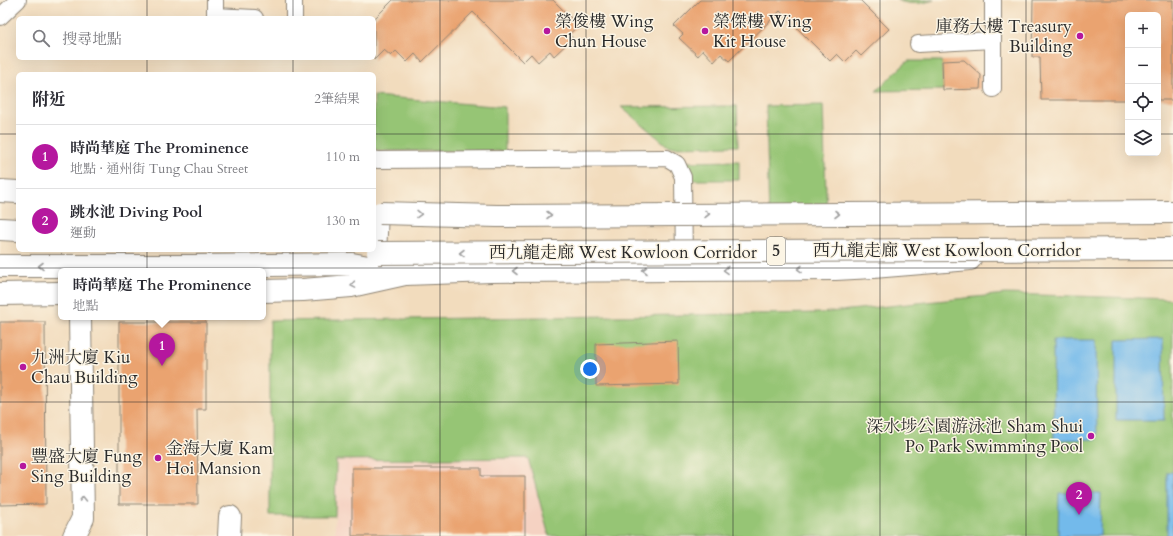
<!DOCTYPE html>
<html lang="zh-TW">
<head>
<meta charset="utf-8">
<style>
	body { margin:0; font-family:Cardo,"Noto Serif TC",serif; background:#f2f2f3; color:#2b2b33 }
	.controls { position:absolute; right:12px; top:12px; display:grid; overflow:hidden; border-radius:6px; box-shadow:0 4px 16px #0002 }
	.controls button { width:36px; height:36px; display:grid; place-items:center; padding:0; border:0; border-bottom:1px solid #e1e1e2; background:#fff; color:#2b2b33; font:20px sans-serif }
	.you { position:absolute; left:590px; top:369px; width:14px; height:14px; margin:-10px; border:3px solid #fff; border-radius:50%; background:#1a73e8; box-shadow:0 0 0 6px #1a73e833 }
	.badge { display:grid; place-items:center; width:26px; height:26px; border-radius:50%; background:#b5179e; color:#fff; font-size:13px; font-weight:700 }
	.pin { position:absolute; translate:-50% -33px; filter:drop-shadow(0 1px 2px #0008) }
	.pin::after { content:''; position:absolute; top:21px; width:14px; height:12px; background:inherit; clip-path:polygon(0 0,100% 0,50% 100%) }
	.popup { position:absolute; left:58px; top:268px; width:208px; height:52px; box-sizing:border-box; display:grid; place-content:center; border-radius:6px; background:#fff; filter:drop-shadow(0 1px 3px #0005); font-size:13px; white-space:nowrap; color:#7c7c81 }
	.popup b { font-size:15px; color:#2b2b33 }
	.popup::after { content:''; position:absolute; left:50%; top:100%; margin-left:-8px; border:8px solid transparent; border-top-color:#fff }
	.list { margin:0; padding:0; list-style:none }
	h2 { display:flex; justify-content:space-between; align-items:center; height:52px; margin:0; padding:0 16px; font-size:17px }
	h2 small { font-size:13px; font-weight:400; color:#7c7c81 }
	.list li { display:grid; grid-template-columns:26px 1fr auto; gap:12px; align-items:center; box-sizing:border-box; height:64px; padding:0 16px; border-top:1px solid #e1e1e2 }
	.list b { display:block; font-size:15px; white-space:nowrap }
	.list p { margin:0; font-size:13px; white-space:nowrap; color:#7c7c81 }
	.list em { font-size:13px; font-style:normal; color:#7c7c81 }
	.icon { flex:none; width:22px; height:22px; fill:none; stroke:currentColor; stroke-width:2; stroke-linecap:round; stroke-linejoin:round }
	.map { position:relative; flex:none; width:1173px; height:536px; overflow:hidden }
	.search { position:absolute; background:#fff; box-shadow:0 4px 16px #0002; left:16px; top:16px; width:360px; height:44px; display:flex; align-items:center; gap:10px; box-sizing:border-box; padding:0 14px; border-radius:6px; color:#7c7c81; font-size:15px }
	.panel { position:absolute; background:#fff; box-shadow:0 4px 16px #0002; left:16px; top:72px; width:360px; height:180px; border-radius:6px }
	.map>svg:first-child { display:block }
	.built { fill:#f5d2c2 }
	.green { fill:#96c574; stroke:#607850 }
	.water { fill:#73baeb; stroke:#4f728b }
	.building { fill:#eaa370 }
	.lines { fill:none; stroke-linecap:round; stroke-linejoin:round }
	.lane-casing { stroke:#8e8474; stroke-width:18 }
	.street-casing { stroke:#8e8474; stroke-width:24 }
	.secondary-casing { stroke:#8e8474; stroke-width:24 }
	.highway-casing { stroke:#8e8474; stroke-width:24 }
	.lane { stroke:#fff; stroke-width:16 }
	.street { stroke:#fff; stroke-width:22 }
	.secondary { stroke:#fff; stroke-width:22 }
	.highway { stroke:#fff; stroke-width:22 }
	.highway-bridge-casing { stroke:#8e8474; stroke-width:24; stroke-linecap:butt }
	.highway-bridge { stroke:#fff; stroke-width:22 }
	.oneway { stroke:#a0a0a0 }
	.grid { fill:none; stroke:#2b2b2b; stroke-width:1; stroke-opacity:0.55 }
	.poi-dot { fill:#b5179e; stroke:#fcf5e5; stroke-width:1.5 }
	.labels { text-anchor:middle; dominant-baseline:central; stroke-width:3; stroke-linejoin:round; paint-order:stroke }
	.shield { fill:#fcf5e5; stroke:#6a6863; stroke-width:1 }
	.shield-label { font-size:16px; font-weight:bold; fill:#2b2b2b }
	.poi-label { font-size:17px; fill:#2b2b2b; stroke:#fcf5e5; text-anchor:start }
	.street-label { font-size:17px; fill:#2b2b2b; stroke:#fcf5e5 }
</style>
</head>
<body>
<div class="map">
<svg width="1173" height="536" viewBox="0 0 1173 536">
	<rect width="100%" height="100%" fill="#fcf5e5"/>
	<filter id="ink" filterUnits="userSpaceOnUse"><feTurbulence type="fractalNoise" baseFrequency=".025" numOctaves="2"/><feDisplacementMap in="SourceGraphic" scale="8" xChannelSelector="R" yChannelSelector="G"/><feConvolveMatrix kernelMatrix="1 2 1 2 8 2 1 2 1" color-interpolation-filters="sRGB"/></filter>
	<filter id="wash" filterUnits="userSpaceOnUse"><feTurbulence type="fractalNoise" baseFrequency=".012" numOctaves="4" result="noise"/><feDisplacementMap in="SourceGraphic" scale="16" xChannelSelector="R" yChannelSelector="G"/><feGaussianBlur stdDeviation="0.9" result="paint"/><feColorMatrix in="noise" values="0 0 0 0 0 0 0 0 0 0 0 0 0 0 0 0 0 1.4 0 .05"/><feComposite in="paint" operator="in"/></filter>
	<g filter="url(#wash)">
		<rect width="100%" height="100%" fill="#f2dcbd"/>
		<polygon class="built" points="528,458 549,536 335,536 335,460"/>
		<g class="green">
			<path d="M896,0H934C921,4 909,5 896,0Z"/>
			<polygon points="908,61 942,61 943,90 876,91"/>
			<polygon points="374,96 505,107 505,151 379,151 374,149"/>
			<polygon points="823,105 827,220 769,222 766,106"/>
			<polygon points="737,106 738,146 669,147 621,107"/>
			<polygon points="739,161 739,180 685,180 685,162"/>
			<polygon points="1005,294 1173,299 1173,536 549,536 528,458 336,460 335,516 270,516 270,321 820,313"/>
		</g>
		<g class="water">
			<polygon points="1163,339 1164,420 1116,420 1116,340"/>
			<polygon points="1053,340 1096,340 1097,439 1054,440"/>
			<rect x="1167" y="472" width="6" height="64"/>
			<polygon points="1059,493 1101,493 1100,536 1058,536"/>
		</g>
		<g id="blocks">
			<g class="building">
				<polygon points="393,0 553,0 578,25 569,35 573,38 554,56 550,51 538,62 531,54 523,62 473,12 422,62 415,54 407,62 396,51 391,56 384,50 374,60 374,19"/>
				<polygon points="700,0 860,0 889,29 861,56 856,51 845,62 837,54 830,61 780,11 729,61 721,54 714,62 703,50 698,56 679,38 683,34 674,26"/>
				<polygon points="1033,0 1173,0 1173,100 1158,100 1158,15 1128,15 1128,100 1041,100 1040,57 1032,57"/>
				<polygon points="964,60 981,75 980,89 943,90 942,61"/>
				<polygon points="0,322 45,322 46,504 0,505"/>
				<polygon points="119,322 206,322 206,409 197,409 198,504 119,504"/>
				<polygon points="678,341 679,384 596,386 596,344"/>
				<polygon points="352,468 481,468 481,476 525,476 525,536 352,536"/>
			</g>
		</g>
	</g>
	<g filter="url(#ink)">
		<use href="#blocks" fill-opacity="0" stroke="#8e8474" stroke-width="1"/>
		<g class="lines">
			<defs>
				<g id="lane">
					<polyline points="215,0 215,16 255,18"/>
					<polyline points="294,0 294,18"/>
					<polyline points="0,17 18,0"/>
					<polyline points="918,44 993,40"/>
					<polyline points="993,89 993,0"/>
					<polyline points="374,159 378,160 667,158 677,164 683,177 684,262"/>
					<polyline points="378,253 380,213"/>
				</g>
				<g id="street">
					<polyline points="74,536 83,518 80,317"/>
					<polyline points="229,536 230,517"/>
				</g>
				<g id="secondary">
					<polyline points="263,291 303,290 351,286 405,274 492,271 835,269 873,267 970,259"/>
					<polyline points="0,294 61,293"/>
				</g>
				<g id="highway">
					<polyline points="0,191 18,192"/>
					<polyline points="0,229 18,230"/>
					<polyline points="0,266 192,266 352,264 405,274"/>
				</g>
			</defs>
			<use href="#lane" class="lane-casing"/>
			<use href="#street" class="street-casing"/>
			<use href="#secondary" class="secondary-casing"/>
			<use href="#highway" class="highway-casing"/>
			<use href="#lane" class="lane"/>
			<use href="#street" class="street"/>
			<use href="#secondary" class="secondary"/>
			<use href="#highway" class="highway"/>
			<defs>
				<g id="highway-bridge">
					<polyline points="380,213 497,216 1173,212"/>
					<polyline points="378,253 1173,249"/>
				</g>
			</defs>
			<use href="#highway-bridge" class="highway-bridge-casing"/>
			<use href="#highway-bridge" class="highway-bridge"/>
		</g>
		<defs><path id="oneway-chevron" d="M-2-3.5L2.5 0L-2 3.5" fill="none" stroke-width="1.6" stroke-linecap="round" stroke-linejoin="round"/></defs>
		<g class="oneway">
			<use href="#oneway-chevron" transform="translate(419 214) rotate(1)"/>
			<use href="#oneway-chevron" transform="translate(707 214)"/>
			<use href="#oneway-chevron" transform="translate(837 214)"/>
			<use href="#oneway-chevron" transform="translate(549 215)"/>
			<use href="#oneway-chevron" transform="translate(462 253) rotate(180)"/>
			<use href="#oneway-chevron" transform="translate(41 266) rotate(180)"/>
			<use href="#oneway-chevron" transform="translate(800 269) rotate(179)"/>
			<use href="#oneway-chevron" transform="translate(645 270) rotate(180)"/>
			<use href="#oneway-chevron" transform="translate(726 270) rotate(179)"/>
			<use href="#oneway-chevron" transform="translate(515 271) rotate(180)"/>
			<use href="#oneway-chevron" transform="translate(353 285) rotate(170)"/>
			<use href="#oneway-chevron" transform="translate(83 499) rotate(-91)"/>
		</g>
	</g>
	<path class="grid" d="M147,0V18M293,0V18M440,0V536M586,0V536M733,0V536M880,0V536M1026,0V536M147,58V74M293,58V74M0,134H18M374,134H1128M1158,134H1173M147,250V536M293,250V536M0,268H1173M0,402H1173"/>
	<g class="poi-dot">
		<circle cx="547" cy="31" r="4"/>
		<circle cx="705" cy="31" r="4"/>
		<circle cx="1080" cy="36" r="4"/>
		<circle cx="23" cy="367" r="4"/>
		<circle cx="1091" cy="436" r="4"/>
		<circle cx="158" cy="458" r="4"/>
		<circle cx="23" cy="466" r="4"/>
	</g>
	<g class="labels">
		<rect class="shield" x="767" y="237" width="18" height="28" rx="3"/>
		<g class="shield-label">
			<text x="776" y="251">5</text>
		</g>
		<g class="poi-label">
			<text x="555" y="21">榮俊樓 Wing<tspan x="555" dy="20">Chun House</tspan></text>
			<text x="713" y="21">榮傑樓 Wing<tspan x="713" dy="20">Kit House</tspan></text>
			<text x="1072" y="26" text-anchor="end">庫務大樓 Treasury<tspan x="1072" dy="20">Building</tspan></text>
			<text x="31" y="357">九洲大廈 Kiu<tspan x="31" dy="20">Chau Building</tspan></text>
			<text x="1083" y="426" text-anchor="end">深水埗公園游泳池 Sham Shui<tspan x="1083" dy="20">Po Park Swimming Pool</tspan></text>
			<text x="166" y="448">金海大廈 Kam<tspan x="166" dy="20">Hoi Mansion</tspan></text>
			<text x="31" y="456">豐盛大廈 Fung<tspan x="31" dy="20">Sing Building</tspan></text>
		</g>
		<g class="street-label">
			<text x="947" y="250">西九龍走廊 West Kowloon Corridor</text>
			<text x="623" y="252">西九龍走廊 West Kowloon Corridor</text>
		</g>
	</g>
</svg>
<div class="controls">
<button>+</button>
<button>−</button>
<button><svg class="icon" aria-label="locate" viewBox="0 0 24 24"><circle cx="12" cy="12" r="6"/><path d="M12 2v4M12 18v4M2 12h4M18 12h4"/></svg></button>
<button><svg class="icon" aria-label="layers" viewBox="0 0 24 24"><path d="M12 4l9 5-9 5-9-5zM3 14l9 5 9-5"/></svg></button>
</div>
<div class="you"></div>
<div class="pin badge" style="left:162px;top:366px">1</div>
<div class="popup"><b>時尚華庭 The Prominence</b>地點</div>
<div class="pin badge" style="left:1079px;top:515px">2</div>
<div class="search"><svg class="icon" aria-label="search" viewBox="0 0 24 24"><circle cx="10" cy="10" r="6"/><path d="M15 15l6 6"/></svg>搜尋地點</div>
<section class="panel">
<h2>附近<small>2筆結果</small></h2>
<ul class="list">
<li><span class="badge">1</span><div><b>時尚華庭 The Prominence</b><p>地點 · 通州街 Tung Chau Street</p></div><em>110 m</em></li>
<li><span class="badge">2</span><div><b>跳水池 Diving Pool</b><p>運動</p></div><em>130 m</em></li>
</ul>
</section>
</div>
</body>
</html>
